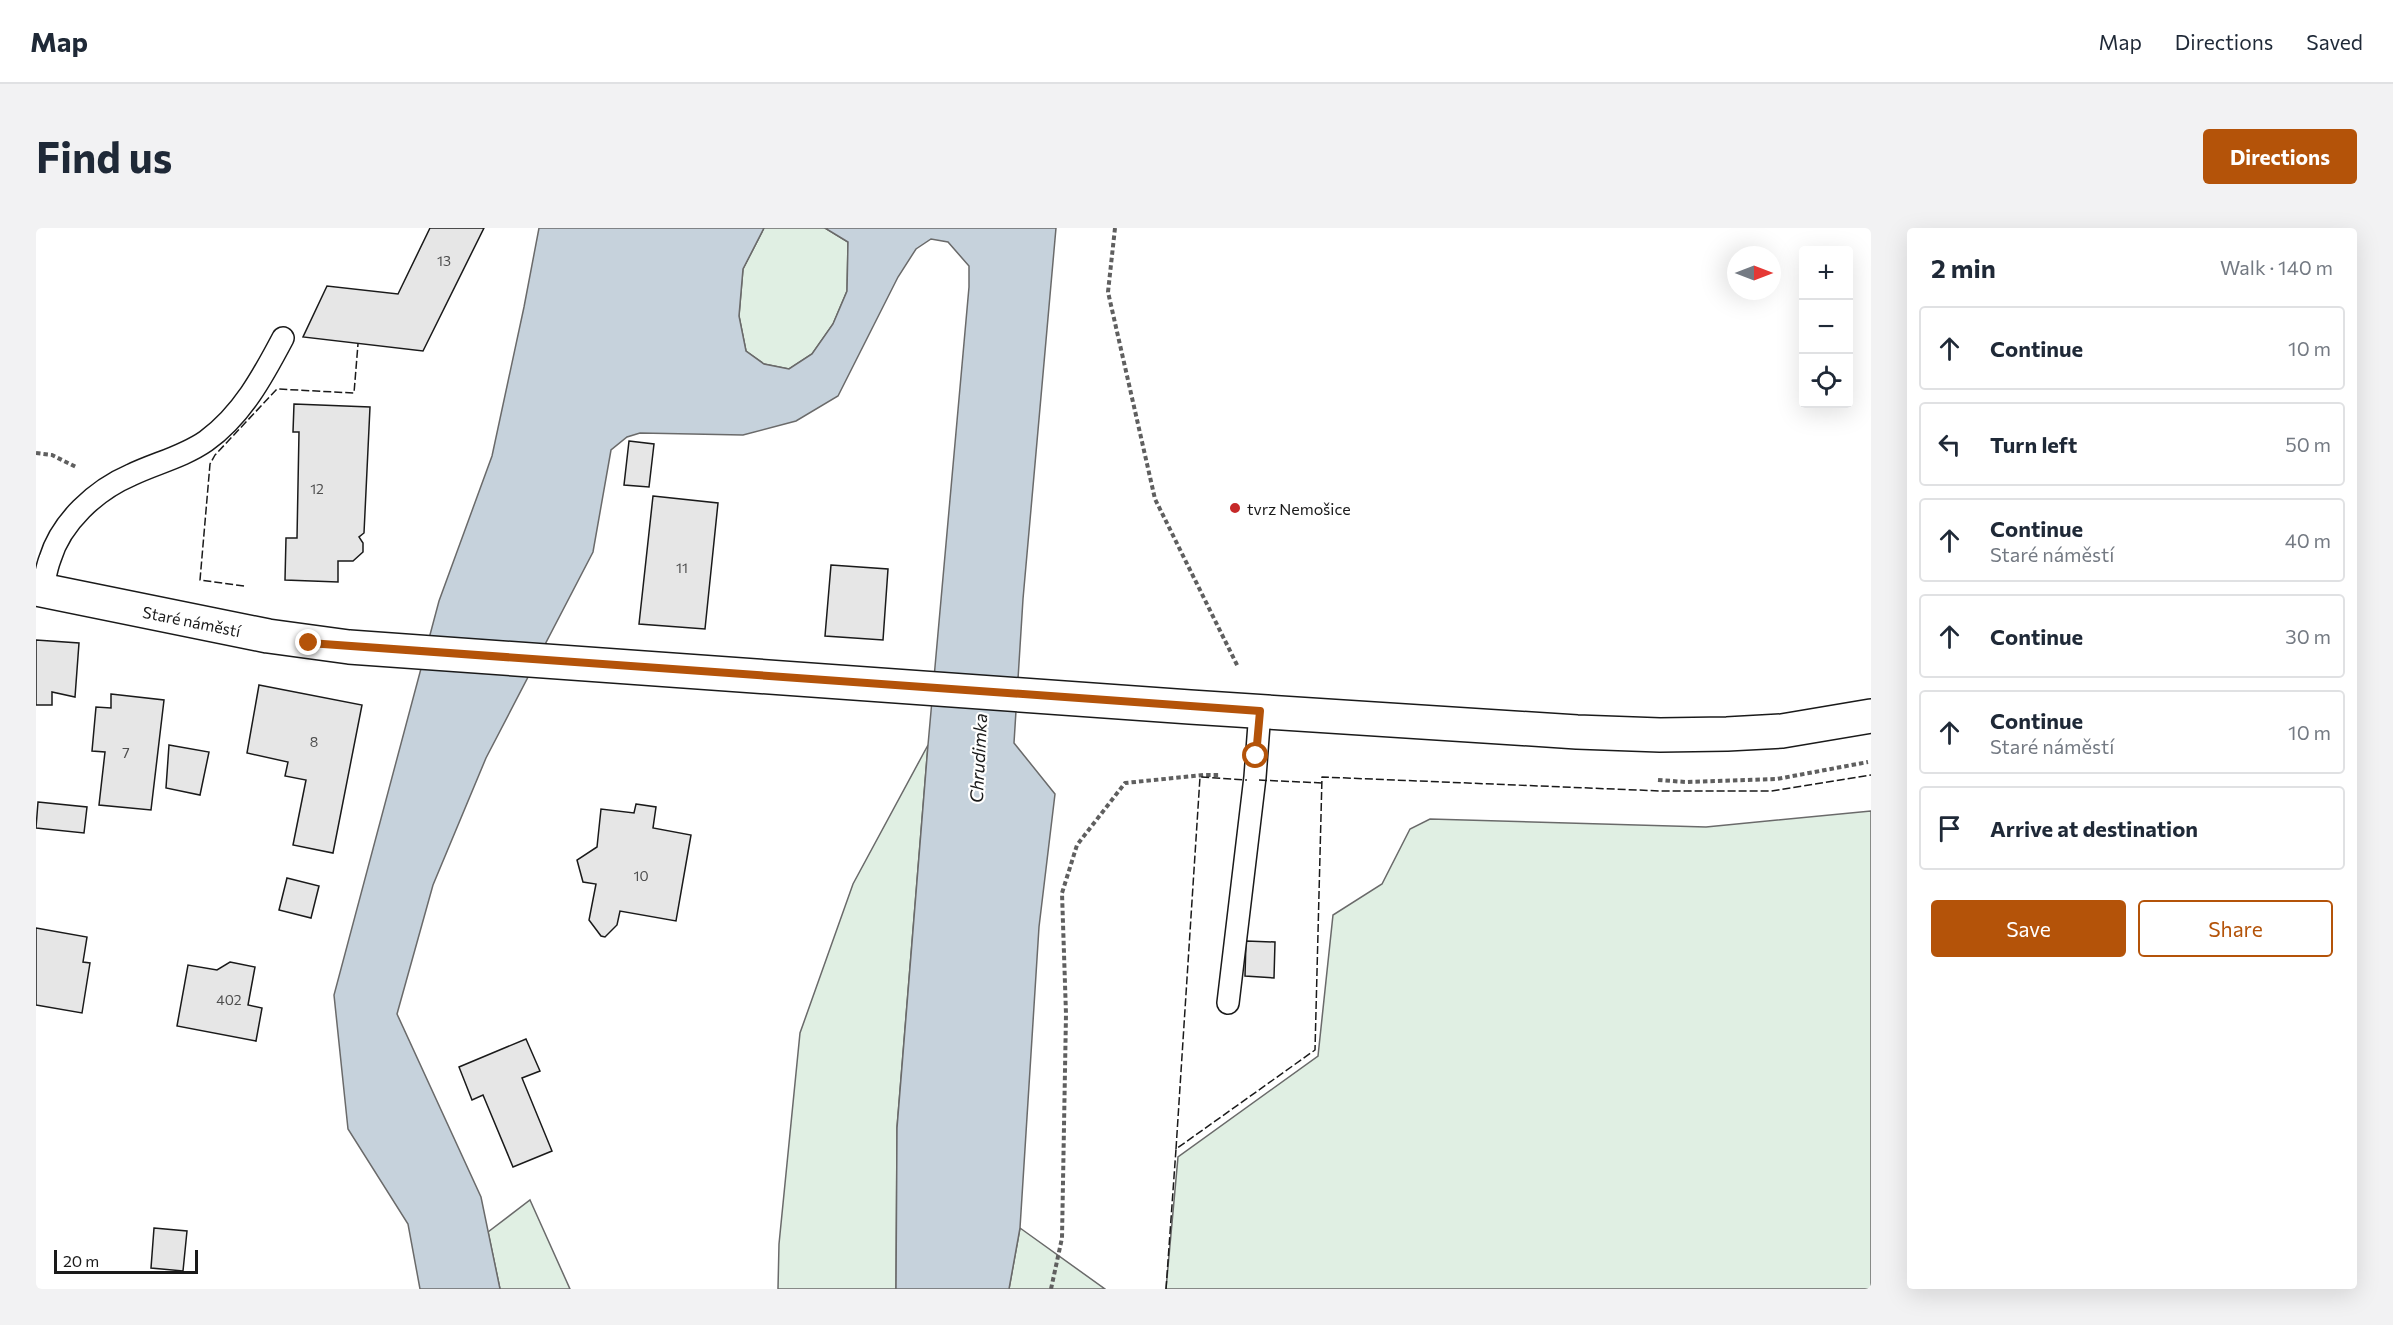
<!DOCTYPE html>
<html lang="en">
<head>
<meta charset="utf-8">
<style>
	body { margin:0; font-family:Commissioner,sans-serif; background:#f2f2f3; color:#1f2937 }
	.controls { position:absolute; right:18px; top:18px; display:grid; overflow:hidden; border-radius:6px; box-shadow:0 6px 24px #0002 }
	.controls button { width:54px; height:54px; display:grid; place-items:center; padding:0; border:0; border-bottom:2px solid #e0e1e3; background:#fff; color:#1f2937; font:30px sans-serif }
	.compass { position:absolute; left:1691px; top:18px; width:54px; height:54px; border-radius:50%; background:#fff; box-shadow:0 6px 24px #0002; rotate:90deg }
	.scale { position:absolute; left:18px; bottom:15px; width:144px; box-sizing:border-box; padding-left:6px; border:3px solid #1a1a1a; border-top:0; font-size:16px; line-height:21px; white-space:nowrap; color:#1a1a1a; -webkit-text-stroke:4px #fff; paint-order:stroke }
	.stop { position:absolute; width:18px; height:18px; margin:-14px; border:4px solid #b45309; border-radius:50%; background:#fff }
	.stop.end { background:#b45309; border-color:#fff; box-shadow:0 2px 6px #0008 }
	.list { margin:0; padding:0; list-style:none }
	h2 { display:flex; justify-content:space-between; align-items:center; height:78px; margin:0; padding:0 24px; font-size:26px }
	h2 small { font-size:20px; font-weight:400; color:#747a83 }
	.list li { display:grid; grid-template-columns:39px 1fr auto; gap:18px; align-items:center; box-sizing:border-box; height:84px; margin:0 12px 12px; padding:0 12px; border:2px solid #e0e1e3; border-radius:6px }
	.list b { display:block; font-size:22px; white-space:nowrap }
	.list p { margin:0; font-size:20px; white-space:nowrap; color:#747a83 }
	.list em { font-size:20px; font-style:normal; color:#747a83 }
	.actions { display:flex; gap:12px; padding:18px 24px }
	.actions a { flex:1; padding:14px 0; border:2px solid #b45309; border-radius:6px; text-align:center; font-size:21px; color:#b45309 }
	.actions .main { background:#b45309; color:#fff }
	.icon { flex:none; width:33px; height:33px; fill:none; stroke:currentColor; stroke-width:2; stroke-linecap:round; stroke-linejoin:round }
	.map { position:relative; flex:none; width:1835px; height:1061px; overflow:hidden; border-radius:6px }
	header { display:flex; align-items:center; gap:36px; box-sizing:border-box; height:84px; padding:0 30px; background:#fff; border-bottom:2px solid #e0e1e3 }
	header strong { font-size:28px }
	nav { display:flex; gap:33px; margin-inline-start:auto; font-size:21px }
	.intro { display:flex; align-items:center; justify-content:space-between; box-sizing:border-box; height:144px; padding:0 36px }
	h1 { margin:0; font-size:42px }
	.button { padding:15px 27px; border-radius:6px; background:#b45309; color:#fff; font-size:21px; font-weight:700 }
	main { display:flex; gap:36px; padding:0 36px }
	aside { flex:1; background:#fff; border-radius:6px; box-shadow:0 6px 24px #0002 }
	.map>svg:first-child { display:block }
	.green { fill:#e0efe3; stroke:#6a6a6a; stroke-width:1.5 }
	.water { fill:#c6d2dc; stroke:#6a6a6a; stroke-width:1.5 }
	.building { fill:#e6e6e6; stroke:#1a1a1a; stroke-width:1.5 }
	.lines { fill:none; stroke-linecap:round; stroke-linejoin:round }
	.lane-casing { stroke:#1a1a1a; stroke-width:24 }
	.secondary-casing { stroke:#1a1a1a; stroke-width:36 }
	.path { stroke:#5f5f5f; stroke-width:4; stroke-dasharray:4.5 3; stroke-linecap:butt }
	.lane { stroke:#fff; stroke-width:21 }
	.secondary { stroke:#fff; stroke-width:33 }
	.fence { stroke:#1a1a1a; stroke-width:1.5; stroke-dasharray:8 3; stroke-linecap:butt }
	.route { stroke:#b45309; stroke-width:8 }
	.poi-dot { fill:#c62828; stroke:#fff; stroke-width:2 }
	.labels { text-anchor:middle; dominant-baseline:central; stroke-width:4.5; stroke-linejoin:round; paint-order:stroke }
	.number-label { font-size:14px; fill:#4d4d4d }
	.poi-label { font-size:16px; fill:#1a1a1a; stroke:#fff; text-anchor:start }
	.street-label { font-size:16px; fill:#1a1a1a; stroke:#fff }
	.water-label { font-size:18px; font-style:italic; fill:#1a1a1a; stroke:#fff }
</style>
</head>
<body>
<header>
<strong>Map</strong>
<nav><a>Map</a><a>Directions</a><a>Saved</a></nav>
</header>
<div class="intro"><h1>Find us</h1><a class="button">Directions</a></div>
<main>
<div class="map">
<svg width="1835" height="1061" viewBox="0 0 1835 1061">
	<rect width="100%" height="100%" fill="#fff"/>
	<g class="green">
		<polygon points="728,0 789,0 812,14 811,63 797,96 776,126 753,141 728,136 710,123 703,88 707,41"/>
		<polygon points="892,517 861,899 860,1061 742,1061 743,1016 764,805 817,656"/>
		<polygon points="1835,583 1835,1061 1130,1061 1142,929 1282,828 1297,687 1346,656 1374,601 1394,591 1670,599"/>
		<polygon points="494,972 534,1061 464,1061 452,1004"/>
		<polygon points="984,1000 1069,1061 973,1061"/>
	</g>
	<polygon class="water" points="503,0 728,0 707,41 703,88 710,123 728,136 753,141 776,126 797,96 811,63 812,14 789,0 1020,0 987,371 978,515 1019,566 1003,699 984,1000 973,1061 860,1061 861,900 892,517 933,59 933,38 912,14 895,11 880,21 862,49 802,168 760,193 707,207 604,205 591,209 575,222 557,324 450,530 397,657 361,786 445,969 464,1061 384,1061 372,996 312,901 298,767 403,373 456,228 488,79"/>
	<g class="building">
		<polygon points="394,0 448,0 387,123 267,109 291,58 362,66"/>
		<polygon points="258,176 334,179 328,305 323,309 327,315 327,324 317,333 302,333 302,354 249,352 250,310 261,310 263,204 257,204"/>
		<polygon points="593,213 618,216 613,259 588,257"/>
		<polygon points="617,268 682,275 669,401 603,396"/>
		<polygon points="795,337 852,341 847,412 789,408"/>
		<polygon points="0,412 43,415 39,469 16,464 16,477 0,477"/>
		<polygon points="223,457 326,477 297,625 257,617 270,552 249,548 252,534 211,525"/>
		<polygon points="75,466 128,472 115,582 63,577 69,524 56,523 60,479 75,480"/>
		<polygon points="133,517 173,524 164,567 130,560"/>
		<polygon points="2,574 51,579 48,605 0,600"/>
		<polygon points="600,576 620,579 617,600 655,607 640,693 584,683 581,697 569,709 565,708 553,692 560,656 547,654 541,632 561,619 565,581 598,585"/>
		<polygon points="251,650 283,658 275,690 243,682"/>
		<polygon points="0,700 51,709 47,734 54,735 46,785 0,777"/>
		<polygon points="1210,713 1239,714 1238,750 1209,748"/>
		<polygon points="194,734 219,739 212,777 226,780 220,813 141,798 152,737 181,742"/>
		<polygon points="490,811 504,843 486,850 516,923 477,939 447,867 436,872 423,839"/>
		<polygon points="118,1000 151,1003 147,1043 115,1040"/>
	</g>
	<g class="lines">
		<defs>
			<g id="lane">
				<path d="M6,362C9,352 10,341 14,331C25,294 60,262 95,247C120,235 147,229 170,213C206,187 227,148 247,110"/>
				<polyline points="1192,775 1219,549 1224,483"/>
			</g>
			<g id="secondary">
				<path id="s1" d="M0,361L232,408L313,419L1154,479L1541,504L1624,507L1691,506L1746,503L1835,488"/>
			</g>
		</defs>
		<use href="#lane" class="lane-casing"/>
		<use href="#secondary" class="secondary-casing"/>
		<g class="path">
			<polyline points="1079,0 1072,64 1119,271 1202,439"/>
			<polyline points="0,225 16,227 40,239"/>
			<polyline points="1622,552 1650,554 1741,551 1832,534"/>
			<polyline points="1015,1061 1026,1010 1030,786 1026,665 1041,617 1089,555 1168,547 1183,547"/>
		</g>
		<use href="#lane" class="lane"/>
		<use href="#secondary" class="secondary"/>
		<g class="fence">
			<polyline points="208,358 164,352 174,236 179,227 241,161 318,165 322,116"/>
			<polyline points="1223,552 1286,555"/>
			<polyline points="1140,921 1164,549 1211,552"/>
			<polyline points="1130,1061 1140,921 1279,822 1286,549 1625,563 1735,563 1835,547"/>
		</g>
	</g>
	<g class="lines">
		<polyline class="route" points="273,415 1224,483 1220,528"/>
	</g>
	<circle class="poi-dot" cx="1199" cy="280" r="6"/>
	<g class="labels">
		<g class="number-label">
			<text x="408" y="32">13</text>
			<text x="281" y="260">12</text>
			<text x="646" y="339">11</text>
			<text x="278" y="513">8</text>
			<text x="90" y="524">7</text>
			<text x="605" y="647">10</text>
			<text x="193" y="771">402</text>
		</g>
		<g class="poi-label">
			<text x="1211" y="280">tvrz Nemošice</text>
		</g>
		<g class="street-label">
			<text stroke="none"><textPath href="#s1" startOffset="159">Staré náměstí</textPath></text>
		</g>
		<g class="water-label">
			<text transform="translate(942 530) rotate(-87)">Chrudimka</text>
		</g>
	</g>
</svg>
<div class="controls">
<button>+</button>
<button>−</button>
<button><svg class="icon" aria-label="locate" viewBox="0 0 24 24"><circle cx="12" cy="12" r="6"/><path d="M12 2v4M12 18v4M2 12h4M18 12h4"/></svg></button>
</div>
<svg class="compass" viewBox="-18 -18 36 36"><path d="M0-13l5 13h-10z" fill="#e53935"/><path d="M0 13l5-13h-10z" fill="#747a83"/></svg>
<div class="scale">20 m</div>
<div class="stop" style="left:1220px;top:528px"></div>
<div class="stop end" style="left:273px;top:415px"></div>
</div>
<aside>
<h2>2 min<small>Walk · 140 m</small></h2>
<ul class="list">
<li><svg class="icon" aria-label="ahead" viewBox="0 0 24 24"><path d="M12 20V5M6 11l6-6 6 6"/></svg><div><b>Continue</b></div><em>10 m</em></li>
<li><svg class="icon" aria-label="left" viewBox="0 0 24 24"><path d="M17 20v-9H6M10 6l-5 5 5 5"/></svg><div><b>Turn left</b></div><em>50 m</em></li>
<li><svg class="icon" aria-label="ahead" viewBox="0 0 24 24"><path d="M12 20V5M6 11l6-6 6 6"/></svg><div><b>Continue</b><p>Staré náměstí</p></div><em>40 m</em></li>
<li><svg class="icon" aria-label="ahead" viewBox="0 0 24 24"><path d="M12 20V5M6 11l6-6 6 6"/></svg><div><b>Continue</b></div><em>30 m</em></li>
<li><svg class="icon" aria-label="ahead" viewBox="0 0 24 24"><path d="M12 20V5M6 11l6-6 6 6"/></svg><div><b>Continue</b><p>Staré náměstí</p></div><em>10 m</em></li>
<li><svg class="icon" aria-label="arrive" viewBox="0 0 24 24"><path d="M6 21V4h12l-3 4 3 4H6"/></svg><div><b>Arrive at destination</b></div></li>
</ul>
<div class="actions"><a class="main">Save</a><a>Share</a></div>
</aside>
</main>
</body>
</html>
